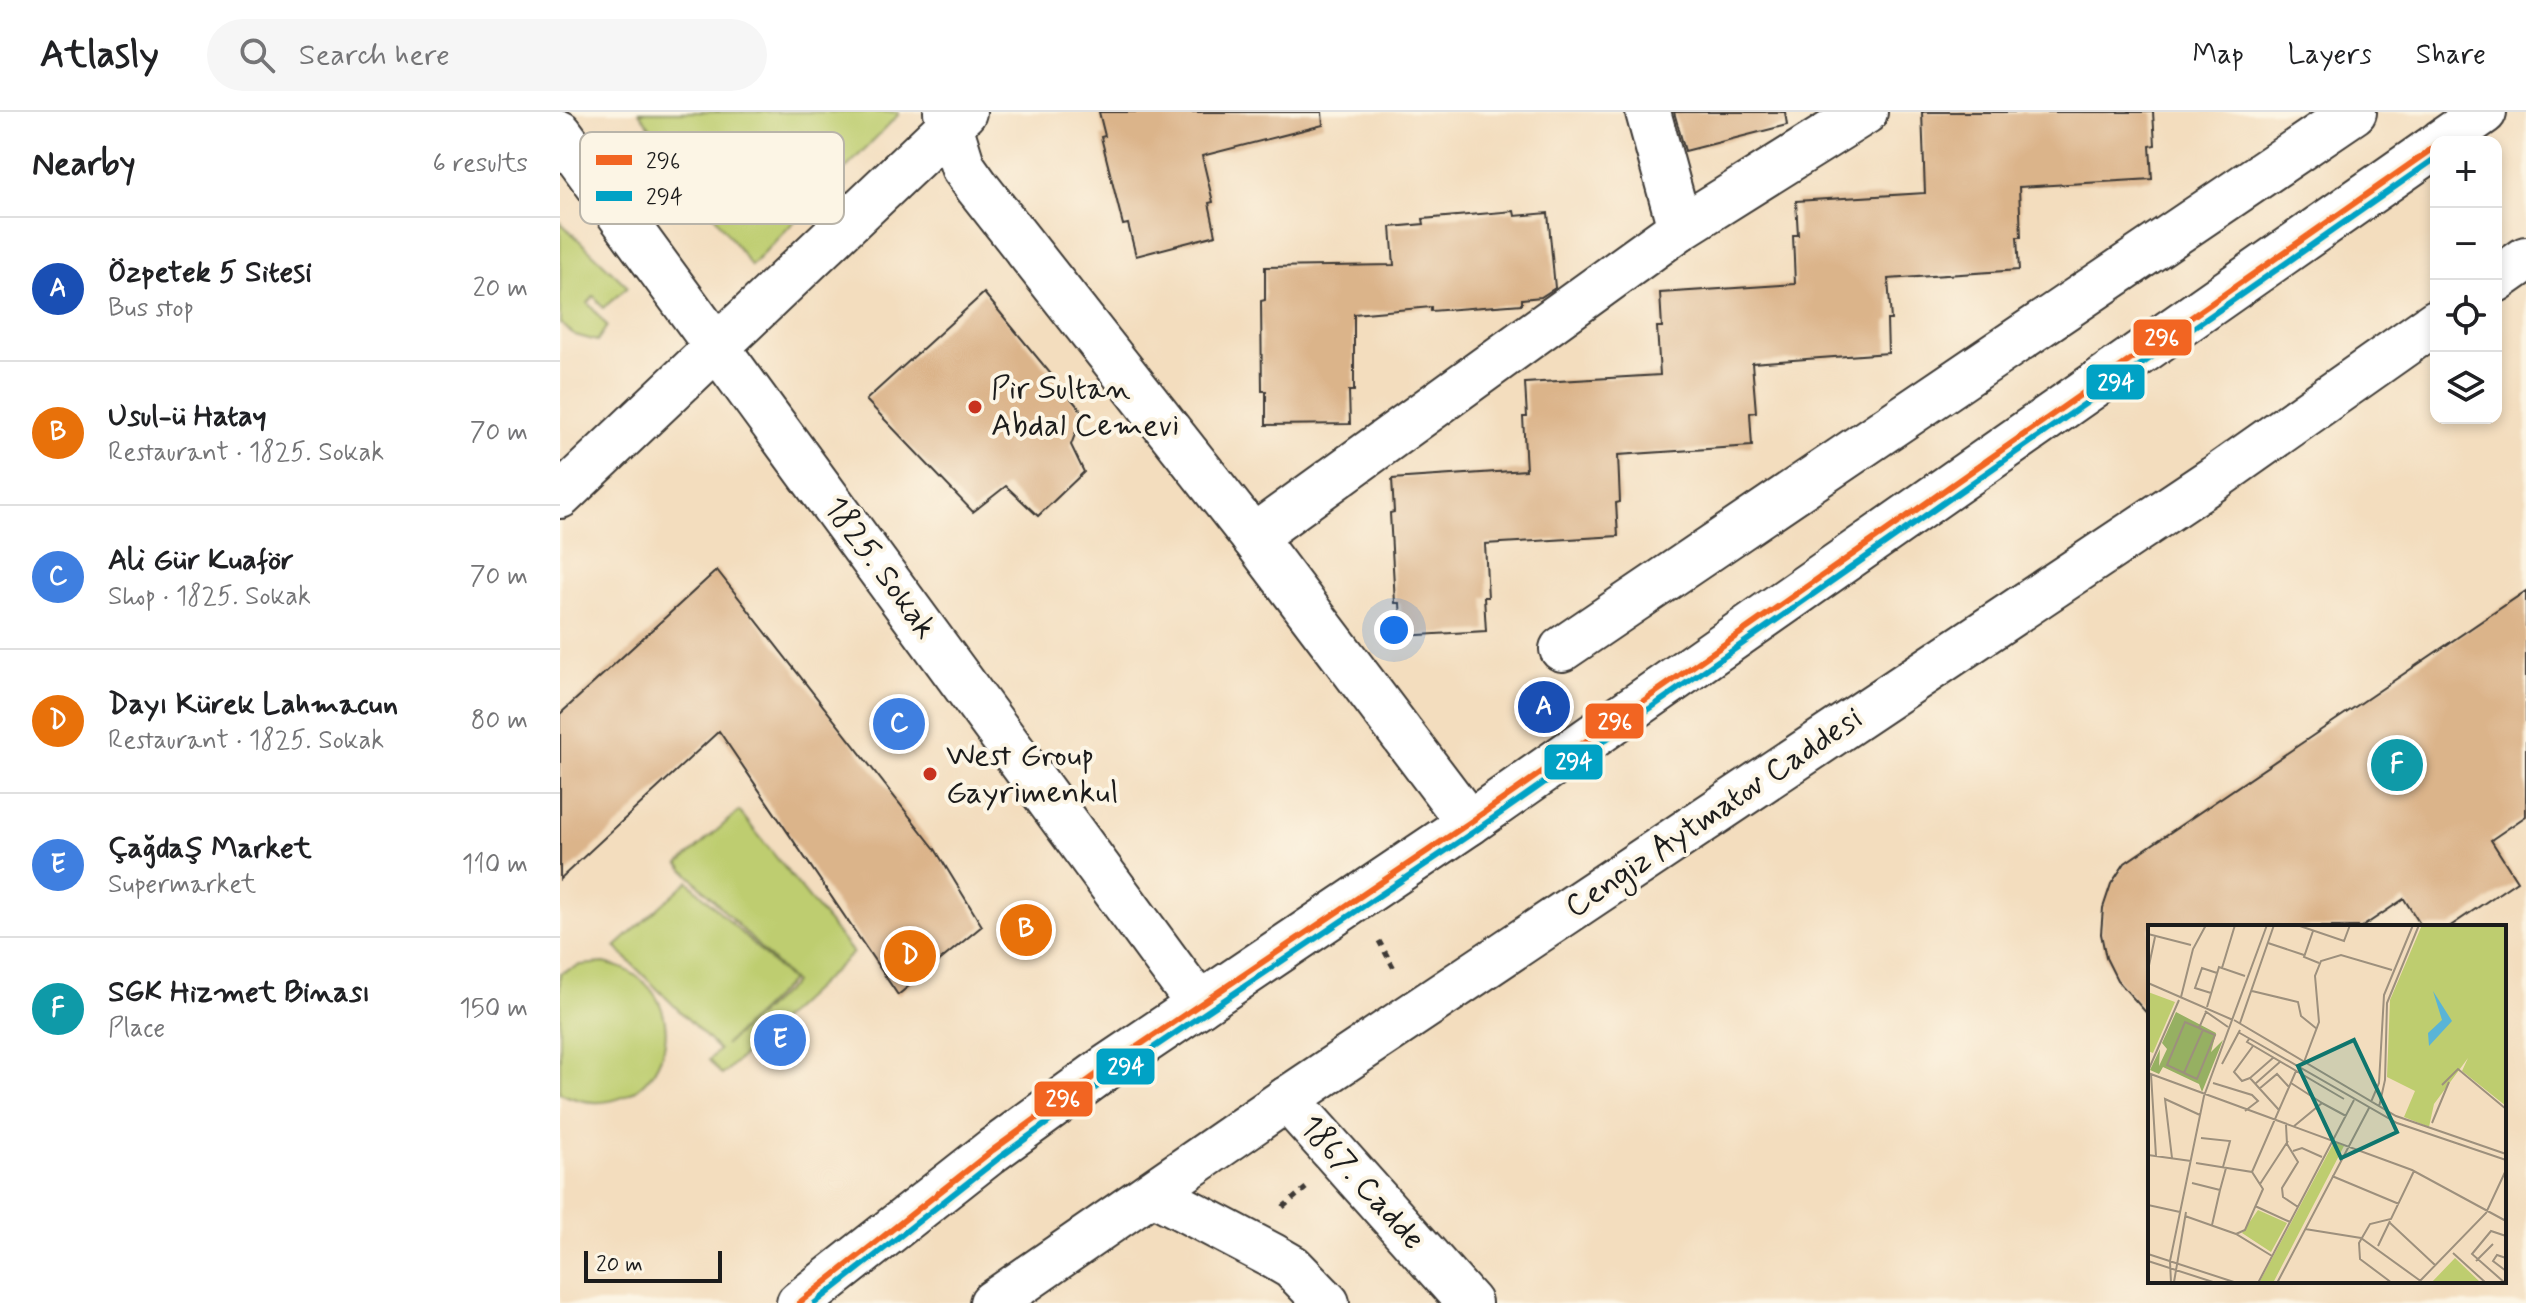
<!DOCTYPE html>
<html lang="en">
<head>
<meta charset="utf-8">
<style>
	body { margin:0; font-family:Mynerve,sans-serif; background:#f6f6f6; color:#202124 }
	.controls { position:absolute; right:24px; top:24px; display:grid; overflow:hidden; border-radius:16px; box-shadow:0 4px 12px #0003 }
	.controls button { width:72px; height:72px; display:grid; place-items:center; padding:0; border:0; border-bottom:2px solid #e0e0e0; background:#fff; color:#202124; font:40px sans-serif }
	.scale { position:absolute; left:24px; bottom:20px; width:138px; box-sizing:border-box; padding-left:8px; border:4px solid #1c1c1c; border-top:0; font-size:22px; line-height:28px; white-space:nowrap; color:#1c1c1c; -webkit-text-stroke:6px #fcf5e5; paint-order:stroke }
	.you { position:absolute; left:834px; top:518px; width:28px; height:28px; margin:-20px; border:6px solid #fff; border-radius:50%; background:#1a73e8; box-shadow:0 0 0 12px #1a73e833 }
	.badge { display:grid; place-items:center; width:52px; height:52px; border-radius:50%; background:#c8321e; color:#fff; font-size:26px; font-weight:700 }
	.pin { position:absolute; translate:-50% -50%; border:4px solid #fff; box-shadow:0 2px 8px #0006 }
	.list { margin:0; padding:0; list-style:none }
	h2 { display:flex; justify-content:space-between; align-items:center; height:104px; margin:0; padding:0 32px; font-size:34px }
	h2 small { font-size:26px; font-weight:400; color:#757577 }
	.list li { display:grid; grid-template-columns:52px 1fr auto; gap:24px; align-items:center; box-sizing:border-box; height:144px; padding:0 32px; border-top:2px solid #e0e0e0 }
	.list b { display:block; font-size:30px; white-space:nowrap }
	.list p { margin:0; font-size:26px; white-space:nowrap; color:#757577 }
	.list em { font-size:26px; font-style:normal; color:#757577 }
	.icon { flex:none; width:44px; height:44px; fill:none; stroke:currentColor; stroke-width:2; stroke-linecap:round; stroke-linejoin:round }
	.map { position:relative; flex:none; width:1966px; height:1191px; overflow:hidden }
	header { display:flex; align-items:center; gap:48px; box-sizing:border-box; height:112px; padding:0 40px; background:#fff; border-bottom:2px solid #e0e0e0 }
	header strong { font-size:38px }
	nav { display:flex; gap:44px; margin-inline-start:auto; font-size:28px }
	.search { width:560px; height:72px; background:#f6f6f6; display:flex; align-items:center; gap:20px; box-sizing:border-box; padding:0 28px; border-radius:44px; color:#757577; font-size:30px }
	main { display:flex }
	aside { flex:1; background:#fff }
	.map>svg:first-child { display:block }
	.green { fill:#becd6f; stroke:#6d7446; stroke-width:2 }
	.building { fill:#dbb48a }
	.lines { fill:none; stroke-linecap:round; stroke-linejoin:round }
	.minor-casing { stroke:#3c3934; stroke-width:48 }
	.major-casing { stroke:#3c3934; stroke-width:48 }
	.path { stroke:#3c3934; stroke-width:5; stroke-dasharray:6 6; stroke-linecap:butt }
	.minor { stroke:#fff; stroke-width:44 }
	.major { stroke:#fff; stroke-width:44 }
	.bus-1-casing { stroke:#fcf5e5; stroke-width:12 }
	.bus-2-casing { stroke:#fcf5e5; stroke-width:12 }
	.bus-1 { stroke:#f26522; stroke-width:6 }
	.bus-2 { stroke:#01a2c5; stroke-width:6 }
	.poi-dot { fill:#c8321e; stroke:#fcf5e5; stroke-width:3 }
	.labels { text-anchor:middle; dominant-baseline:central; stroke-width:8; stroke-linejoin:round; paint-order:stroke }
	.poi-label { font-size:32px; fill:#1c1c1c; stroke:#fcf5e5; text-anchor:start }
	.street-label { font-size:32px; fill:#1c1c1c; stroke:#fcf5e5 }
	.inset-road { fill:none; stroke:#9d907d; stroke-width:2 }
	.view { fill:#0f766e; fill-opacity:0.15; stroke:#0f766e; stroke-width:4 }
	.inset-edge { fill:none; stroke:#1c1c1c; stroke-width:4 }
	.key { fill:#fcf5e5; stroke:#b9b4a9; stroke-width:2 }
	.key-label { font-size:22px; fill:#1c1c1c }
	.line-badge { stroke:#fcf5e5; stroke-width:3 }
	.badge-label { font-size:22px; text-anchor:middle; font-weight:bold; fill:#fff }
</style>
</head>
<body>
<header>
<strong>Atlasly</strong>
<div class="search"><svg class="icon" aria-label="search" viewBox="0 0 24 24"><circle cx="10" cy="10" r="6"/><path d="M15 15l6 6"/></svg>Search here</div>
<nav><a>Map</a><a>Layers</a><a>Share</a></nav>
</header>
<main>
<aside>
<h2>Nearby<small>6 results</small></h2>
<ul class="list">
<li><span class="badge" style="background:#1a4fb4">A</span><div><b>Özpetek 5 Sitesi</b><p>Bus stop</p></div><em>20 m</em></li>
<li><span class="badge" style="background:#e8710a">B</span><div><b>Usul-ü Hatay</b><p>Restaurant · 1825. Sokak</p></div><em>70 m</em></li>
<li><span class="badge" style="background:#3f7fe0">C</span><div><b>Ali Gür Kuaför</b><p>Shop · 1825. Sokak</p></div><em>70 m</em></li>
<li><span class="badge" style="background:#e8710a">D</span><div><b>Dayı Kürek Lahmacun</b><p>Restaurant · 1825. Sokak</p></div><em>80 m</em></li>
<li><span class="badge" style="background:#3f7fe0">E</span><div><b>Çağdaş Market</b><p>Supermarket</p></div><em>110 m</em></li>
<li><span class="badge" style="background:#0f9aa8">F</span><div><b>SGK Hizmet Binası</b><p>Place</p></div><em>150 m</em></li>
</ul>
</aside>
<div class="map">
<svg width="1966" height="1191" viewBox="0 0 1966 1191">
	<rect width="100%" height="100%" fill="#fcf5e5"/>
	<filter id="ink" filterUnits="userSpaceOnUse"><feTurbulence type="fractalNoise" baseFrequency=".0125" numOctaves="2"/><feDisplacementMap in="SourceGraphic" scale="16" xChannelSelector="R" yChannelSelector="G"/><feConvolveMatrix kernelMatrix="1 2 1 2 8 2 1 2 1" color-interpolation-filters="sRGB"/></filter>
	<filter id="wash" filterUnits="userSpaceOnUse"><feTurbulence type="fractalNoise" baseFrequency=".006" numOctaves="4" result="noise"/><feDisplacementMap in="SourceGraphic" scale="32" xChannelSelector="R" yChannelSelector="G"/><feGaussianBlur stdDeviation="1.8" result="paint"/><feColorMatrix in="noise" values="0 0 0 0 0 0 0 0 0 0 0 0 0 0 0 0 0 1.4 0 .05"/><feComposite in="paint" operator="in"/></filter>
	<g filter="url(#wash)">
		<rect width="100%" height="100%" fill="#f3ddbe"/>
		<g class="green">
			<polygon points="79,0 338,0 339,2 191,154"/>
			<polygon points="0,110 68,175 43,196 34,184 28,191 47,214 37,229 15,223 0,211"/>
			<polygon points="179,699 293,841 162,963 149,948 159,938 55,835 128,769 231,869 165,933 234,871 119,752"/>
			<path d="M44,851C52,853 61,855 68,859C147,902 91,1024 0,981V861L21,853Z"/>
		</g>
		<g id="blocks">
			<g class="building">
				<polygon points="539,0 762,0 763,13 642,44 653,90 649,91 656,123 576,144 568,112 563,113 541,25 545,24"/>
				<polygon points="1114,0 1225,0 1227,13 1125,39"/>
				<polygon points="1362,0 1593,0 1595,33 1590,34 1592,67 1459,75 1461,125 1457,125 1459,158 1328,167 1331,208 1327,208 1328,241 1192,251 1196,300 1190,301 1192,334 1058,343 1060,390 1056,391 1058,424 925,432 928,485 924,485 926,519 842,524 840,491 835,491 830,401 834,400 832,367 966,358 963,305 967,305 965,271 1100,263 1097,215 1102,215 1100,181 1235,172 1233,123 1238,123 1236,89 1365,81"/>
				<polygon points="954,99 955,104 988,101 995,176 981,185 962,187 962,192 871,199 871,195 794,202 794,279 789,279 790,312 706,313 706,279 702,279 701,189 705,188 705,155 834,153 831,115 864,112 863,107"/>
				<polygon points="424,181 523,301 511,333 524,360 478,404 446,374 413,400 306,288"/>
				<polygon points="157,458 375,737 422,814 338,883 159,619 0,767 0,602"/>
				<polygon points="1966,479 1966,704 1931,728 1957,769 1889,815 1862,815 1844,787 1802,815 1590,815 1590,905 1557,868 1546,846 1541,822 1543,796 1551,772 1565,751"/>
			</g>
		</g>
	</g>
	<g filter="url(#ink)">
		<use href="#blocks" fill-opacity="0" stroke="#3c3934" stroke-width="2"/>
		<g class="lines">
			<defs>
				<g id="minor">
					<polyline points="386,0 403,55 418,76 693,425 909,711"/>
					<polyline points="0,21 639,893"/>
					<polyline points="1120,116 1305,0"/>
					<polyline points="0,384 404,0"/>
					<polyline points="693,425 1120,116 1088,0"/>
					<polyline points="1002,537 1794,0"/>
					<polyline points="727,987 909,1191"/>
					<polyline points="593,1081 713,1144 732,1155 767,1191"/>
				</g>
				<g id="major">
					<polyline points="1881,30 1924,0"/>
					<polyline points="1936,168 1966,147"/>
					<polyline points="239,1191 433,1038 547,955 909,711 1876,34"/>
					<polyline points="432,1191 727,987 1655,366 1876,210"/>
				</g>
			</defs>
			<use href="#minor" class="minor-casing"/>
			<use href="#major" class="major-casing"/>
			<g class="path">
				<polyline points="819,829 836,860"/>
				<polyline points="723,1095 746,1076"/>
			</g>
			<use href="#minor" class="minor"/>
			<use href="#major" class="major"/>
			<defs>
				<polyline id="bus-1" points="239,1191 433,1038 547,955 909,711 1876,34"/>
				<polyline id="bus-2" points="255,1191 439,1046 553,963 915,719 1876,46"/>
			</defs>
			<use href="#bus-1" class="bus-1-casing"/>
			<use href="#bus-2" class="bus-2-casing"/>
			<use href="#bus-1" class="bus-1"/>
			<use href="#bus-2" class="bus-2"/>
		</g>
	</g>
	<g class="poi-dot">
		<circle cx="415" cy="295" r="8"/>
		<circle cx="370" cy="662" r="8"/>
	</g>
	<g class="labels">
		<g class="poi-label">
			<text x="431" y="277">Pir Sultan<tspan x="431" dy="37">Abdal Cemevi</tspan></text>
			<text x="386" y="644">West Group<tspan x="386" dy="37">Gayrimenkul</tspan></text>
		</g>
		<g class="street-label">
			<text transform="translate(320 456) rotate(54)">1825. Sokak</text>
			<text transform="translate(1154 701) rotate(-34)">Cengiz Aytmatov Caddesi</text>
			<text transform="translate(802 1071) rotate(48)">1867. Cadde</text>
		</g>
	</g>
	<g transform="translate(1588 813)">
		<rect width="358" height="358" fill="#f3ddbe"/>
		<path d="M274,0H358V181L314,146L320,133L286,179L281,202L256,192L267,166L239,152L242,75ZM0,67L27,77L5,128L0,126ZM186,217L196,221L125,358H111ZM110,285L139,298L123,327L94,308ZM307,333L333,358H283Z" fill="#becd6f"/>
		<path d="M28,87L68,108L63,127L75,115L54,167L51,159L15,142L11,149L2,145L12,124L11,141L19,124L14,118Z" fill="#96b062"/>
		<path d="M285,66L304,96L281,121L280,108L294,95Z" fill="#59b4d7"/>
		<path class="inset-road" d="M149,0L196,16L202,0M165,6L156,32L171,38M0,9L43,20M120,18L156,30M74,43L87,0M0,45L7,12M0,58L85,95M104,66L150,77L153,91L169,104M63,68L47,63L54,43L69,48M33,72L45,24L58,0M59,82L71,42L97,51M57,86L80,102M86,95L248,191L358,229M92,98L126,0M51,103L55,105L36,148L19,140L37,97L51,103L58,87M90,107L249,198L358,235M101,114L99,117L196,174M126,132L102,153L131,185M156,137L171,97L167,51L173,36L193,30L244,45M74,139L92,105M0,146L31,75M0,148L264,245L358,296M36,148L49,154L67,110L55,105M3,149L8,231M102,153L94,156L86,147L105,121M65,158L104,170L110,176L97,186M143,158L174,178M107,159L133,136M294,160L310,144L358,184M111,164L129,149L141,162M223,177L231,158L236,70L265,0M231,182L237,155L239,78L271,0M284,198L301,157M138,200L139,219L150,237L134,263L135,272L150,282M145,202L174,178L198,191M53,213L82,216L75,242M145,226L154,223L174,232M0,230L43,236M24,233L17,174L52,190M48,238L104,247L115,264L97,305L88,309M104,247L148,146M184,251L251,279M44,258L72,265L78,243M112,259L140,216M0,280L32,287M107,281L142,297M37,291L88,309L124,331M241,297L287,340M64,300L72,265M157,304L213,313L274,357M230,321L242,296M305,328L338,358M0,329L89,358M358,333L349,330L345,336L358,346M0,336L68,358M328,336L345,319M26,357L38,287M23,358L22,336L56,171L119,0M110,358L206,175M129,358L221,183M244,358L212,334L211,318L222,299L243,294L266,246M270,358L338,288L358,245M357,358L324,329L343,306L358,311"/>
		<path class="view" d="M206,115L249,207L193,233L150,141Z"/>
		<rect width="358" height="358" class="inset-edge"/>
	</g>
	<rect x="20" y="20" width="264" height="92" rx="12" class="key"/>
	<rect x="36" y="43" width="36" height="10" fill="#f26522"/>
	<rect x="36" y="79" width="36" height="10" fill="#01a2c5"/>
	<g class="key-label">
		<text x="86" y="56">296</text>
		<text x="86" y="92">294</text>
	</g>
	<g class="line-badge">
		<rect x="1572" y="206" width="61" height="39" rx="8" fill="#f26522"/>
		<rect x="1525" y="251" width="61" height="38" rx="8" fill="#01a2c5"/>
		<rect x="1024" y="590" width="61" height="38" rx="8" fill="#f26522"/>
		<rect x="983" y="631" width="61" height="38" rx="8" fill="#01a2c5"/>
		<rect x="535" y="935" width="61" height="39" rx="8" fill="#01a2c5"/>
		<rect x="473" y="968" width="61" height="38" rx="8" fill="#f26522"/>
	</g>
	<g class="badge-label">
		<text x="1602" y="233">296</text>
		<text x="1556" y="278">294</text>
		<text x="1055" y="617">296</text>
		<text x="1014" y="657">294</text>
		<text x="566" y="962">294</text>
		<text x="503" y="994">296</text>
	</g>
</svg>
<div class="controls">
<button>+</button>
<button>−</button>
<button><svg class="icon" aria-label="locate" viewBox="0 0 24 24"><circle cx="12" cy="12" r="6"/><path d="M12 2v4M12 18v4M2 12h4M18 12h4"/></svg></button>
<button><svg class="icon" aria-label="layers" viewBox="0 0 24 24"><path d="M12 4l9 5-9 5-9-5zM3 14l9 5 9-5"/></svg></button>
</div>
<div class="scale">20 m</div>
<div class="you"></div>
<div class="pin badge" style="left:984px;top:595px;background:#1a4fb4">A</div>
<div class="pin badge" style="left:466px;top:818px;background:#e8710a">B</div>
<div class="pin badge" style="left:339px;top:612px;background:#3f7fe0">C</div>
<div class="pin badge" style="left:350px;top:844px;background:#e8710a">D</div>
<div class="pin badge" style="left:220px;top:928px;background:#3f7fe0">E</div>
<div class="pin badge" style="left:1837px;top:653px;background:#0f9aa8">F</div>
</div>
</main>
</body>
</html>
